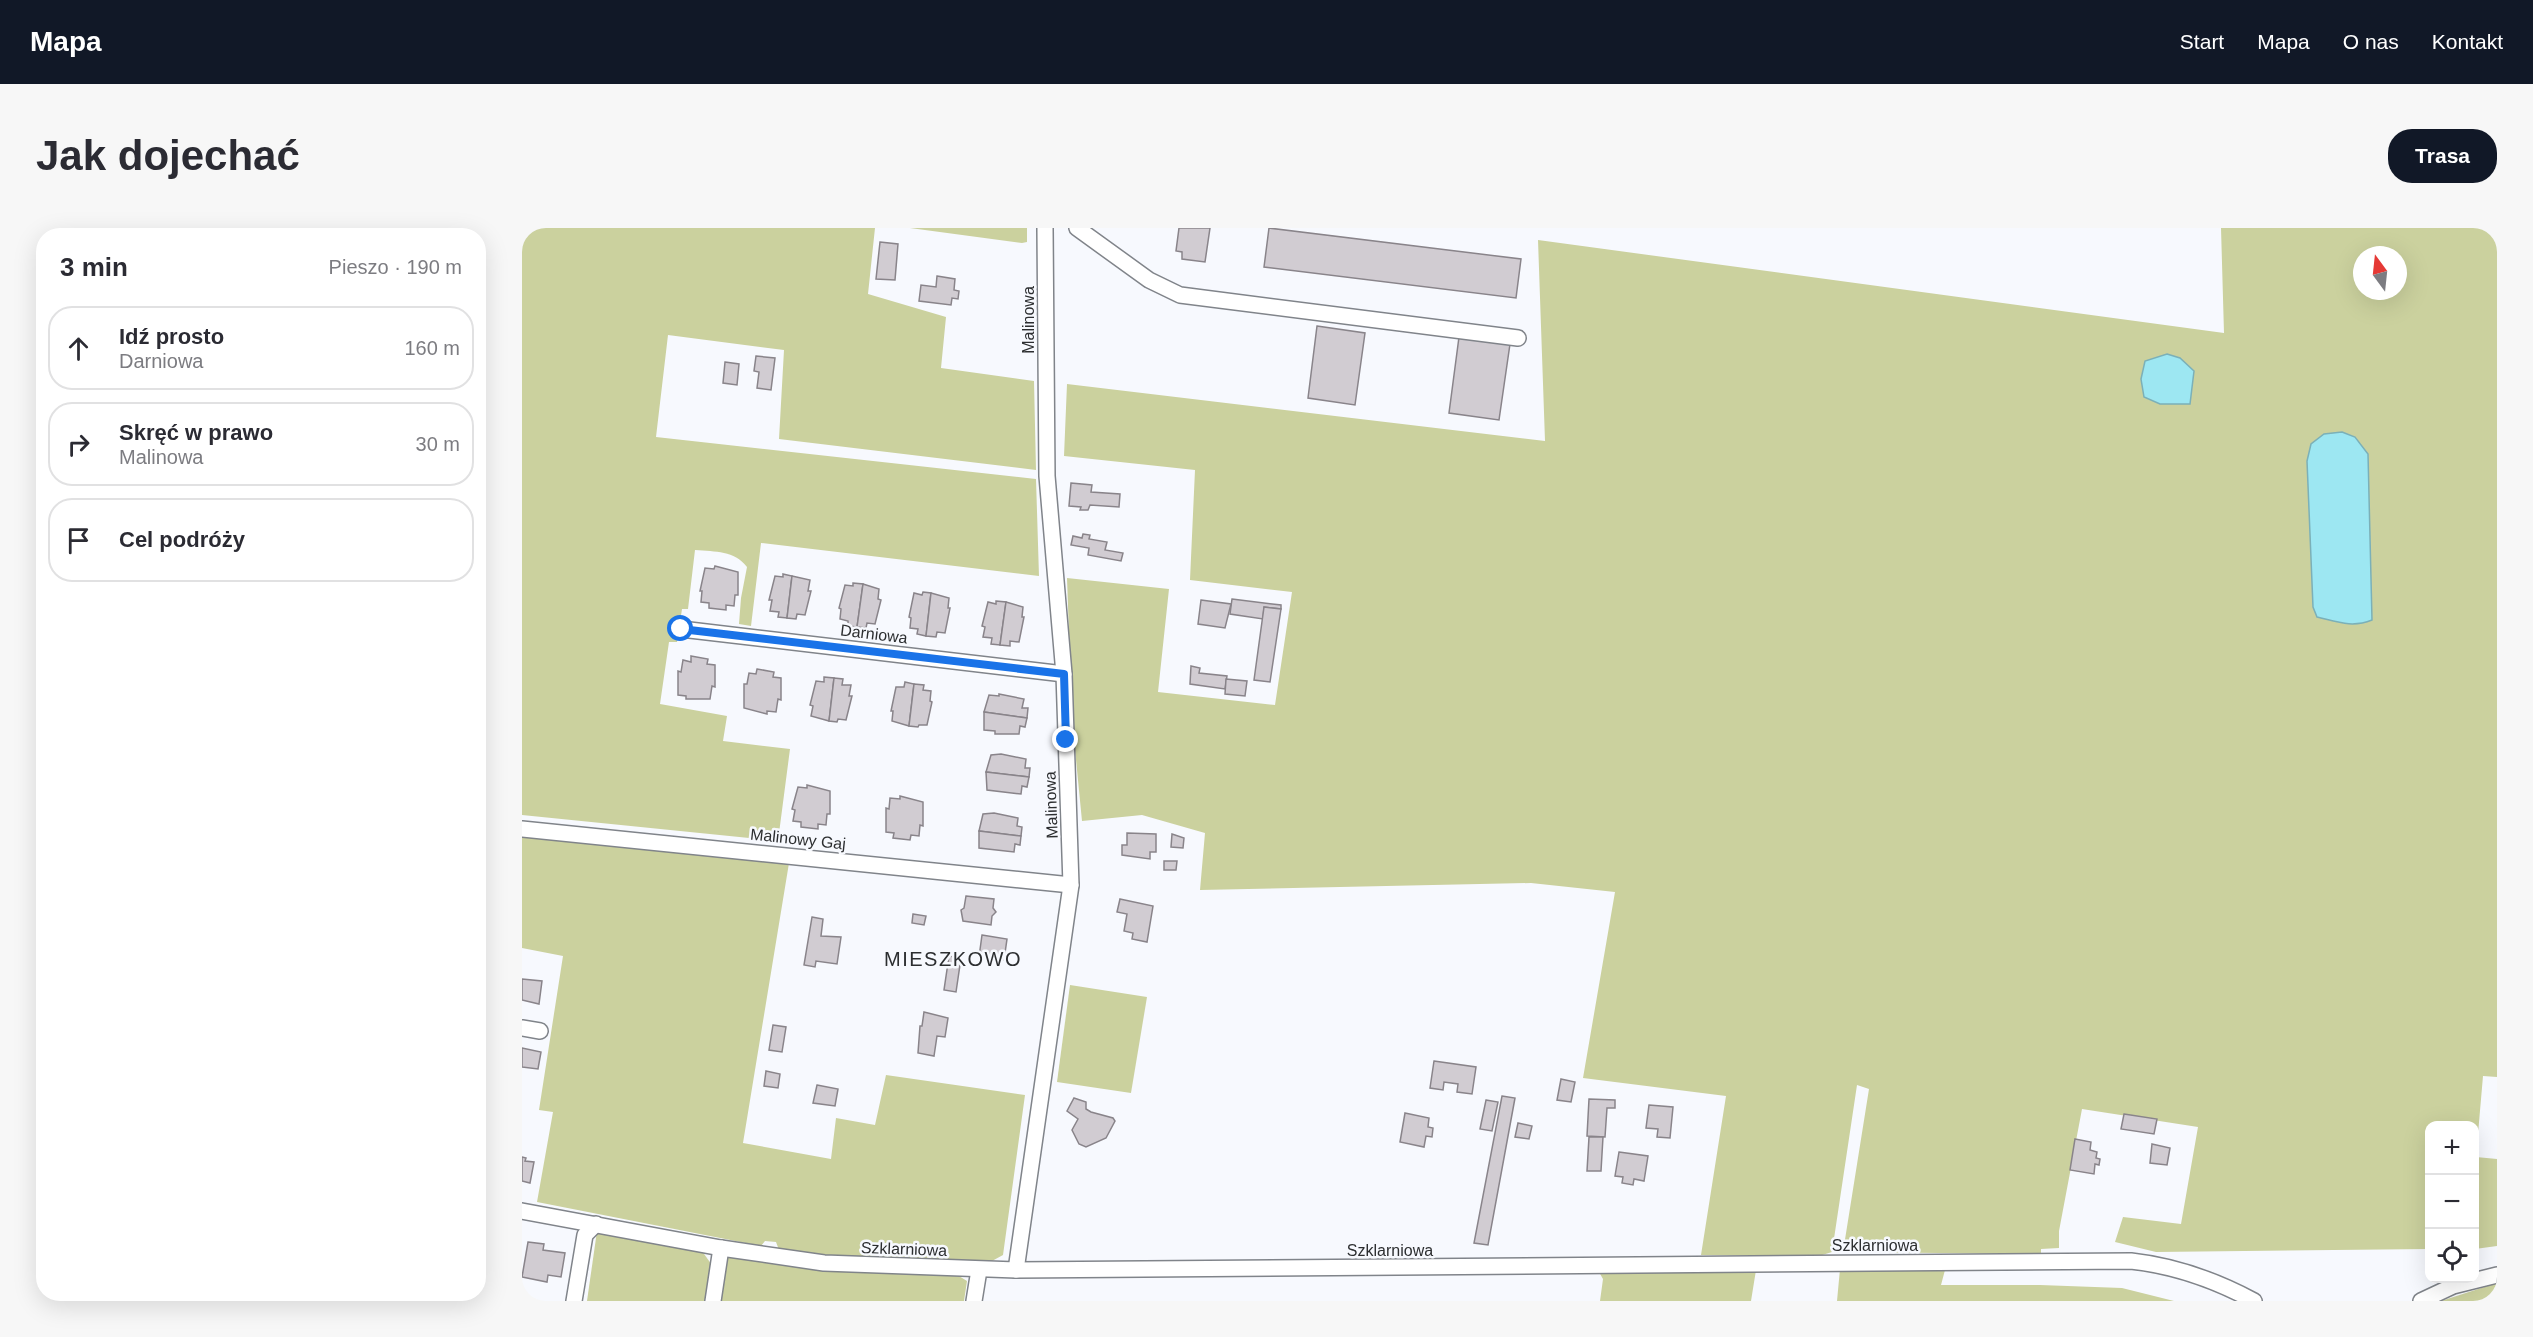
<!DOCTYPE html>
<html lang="pl">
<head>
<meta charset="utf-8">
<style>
	body { margin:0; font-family:Arial,sans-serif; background:#f7f7f7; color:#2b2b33 }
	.controls { position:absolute; right:18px; bottom:18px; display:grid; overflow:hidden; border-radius:12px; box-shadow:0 6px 24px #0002 }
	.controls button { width:54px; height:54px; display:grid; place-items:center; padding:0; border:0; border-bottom:2px solid #e1e1e2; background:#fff; color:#2b2b33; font:30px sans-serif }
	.compass { position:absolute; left:1831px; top:18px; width:54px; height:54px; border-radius:50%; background:#fff; box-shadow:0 6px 24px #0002; rotate:345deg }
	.stop { position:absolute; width:18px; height:18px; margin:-14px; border:4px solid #1a73e8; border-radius:50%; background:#fff }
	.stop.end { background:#1a73e8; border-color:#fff; box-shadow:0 2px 6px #0008 }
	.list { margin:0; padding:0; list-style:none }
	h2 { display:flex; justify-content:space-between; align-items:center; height:78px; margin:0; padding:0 24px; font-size:26px }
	h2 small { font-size:20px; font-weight:400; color:#7c7c81 }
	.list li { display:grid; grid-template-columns:39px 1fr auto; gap:18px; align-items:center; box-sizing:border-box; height:84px; margin:0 12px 12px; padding:0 12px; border:2px solid #e1e1e2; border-radius:24px }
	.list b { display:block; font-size:22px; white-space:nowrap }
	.list p { margin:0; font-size:20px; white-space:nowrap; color:#7c7c81 }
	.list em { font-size:20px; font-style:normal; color:#7c7c81 }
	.icon { flex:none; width:33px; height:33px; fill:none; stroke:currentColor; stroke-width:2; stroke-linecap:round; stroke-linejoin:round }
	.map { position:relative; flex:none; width:1975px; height:1073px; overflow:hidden; border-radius:24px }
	header { display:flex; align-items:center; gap:36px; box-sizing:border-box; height:84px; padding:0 30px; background:#111827; color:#fff }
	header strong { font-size:28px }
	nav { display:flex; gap:33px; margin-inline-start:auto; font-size:21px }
	.intro { display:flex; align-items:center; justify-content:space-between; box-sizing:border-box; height:144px; padding:0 36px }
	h1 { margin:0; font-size:42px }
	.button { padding:15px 27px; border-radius:24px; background:#111827; color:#fff; font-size:21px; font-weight:700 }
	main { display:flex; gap:36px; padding:0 36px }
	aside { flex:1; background:#fff; border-radius:24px; box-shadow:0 6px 24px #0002 }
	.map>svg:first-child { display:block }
	.green { fill:#cbd19e; fill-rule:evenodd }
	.water { fill:#9de7f2; stroke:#7bb0b8; stroke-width:1.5 }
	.building { fill:#d1ccd2; stroke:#89848a; stroke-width:1.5 }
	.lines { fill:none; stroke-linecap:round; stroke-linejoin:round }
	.minor-casing { stroke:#80848a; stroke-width:18 }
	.minor { stroke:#fff; stroke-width:15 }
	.route { stroke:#1a73e8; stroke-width:8 }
	.labels { text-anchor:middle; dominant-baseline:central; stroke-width:5; stroke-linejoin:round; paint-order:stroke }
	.street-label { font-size:16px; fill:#2c2e30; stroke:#f7f9fe }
	.quarter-label { font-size:20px; letter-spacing:1.5px; fill:#2c2e30; stroke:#f7f9fe }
</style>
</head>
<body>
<header>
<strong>Mapa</strong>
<nav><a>Start</a><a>Mapa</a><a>O nas</a><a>Kontakt</a></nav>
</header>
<div class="intro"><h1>Jak dojechać</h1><a class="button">Trasa</a></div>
<main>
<aside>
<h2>3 min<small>Pieszo · 190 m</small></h2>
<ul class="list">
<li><svg class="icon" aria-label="ahead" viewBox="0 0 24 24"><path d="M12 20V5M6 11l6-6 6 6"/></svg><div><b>Idź prosto</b><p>Darniowa</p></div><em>160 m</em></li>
<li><svg class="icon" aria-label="right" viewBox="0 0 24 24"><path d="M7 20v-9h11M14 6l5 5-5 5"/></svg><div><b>Skręć w prawo</b><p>Malinowa</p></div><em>30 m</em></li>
<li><svg class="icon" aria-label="arrive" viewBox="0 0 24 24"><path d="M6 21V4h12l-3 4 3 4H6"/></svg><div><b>Cel podróży</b></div></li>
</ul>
</aside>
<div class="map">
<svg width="1975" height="1073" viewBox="0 0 1975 1073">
	<rect width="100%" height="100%" fill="#f7f9fe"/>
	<g class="green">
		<path d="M0,0H353L346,66L424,89L419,140L512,153L514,242L257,211L262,122L146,107L134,209L514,251L517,348L239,315L229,398L217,396L219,370L225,339C212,322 194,324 173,322L166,381H160L155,414H147L138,476L205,488L201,513L268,521L256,613L0,587Z"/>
		<polygon points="388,0 505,0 505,14 500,15"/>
		<path d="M1699,0H1975V849L1961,848L1954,929L1975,931V1018L1953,1021L1952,898H1908L1907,1021L1634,1024L1593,1014L1601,989L1659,996L1676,899L1560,881L1537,1003V1020L1519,1021V1026L1321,1024L1347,861L1335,857L1310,1024L1297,1028L1179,1027L1204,868L1061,850L1093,664L1009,655L678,662L683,605L620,587L560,593L550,491L545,350L647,361L636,464L753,477L770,364L668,352L673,242L542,228L545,156L1023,213L1016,12L1702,105ZM1840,27H1876V63H1840ZM1820,204L1833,209L1846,226L1809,392L1796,389Z"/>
		<polygon points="0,606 267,635 221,915 309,931 314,890 353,897 364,847 503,867 481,1027 470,1033 331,1031 257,1022 254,1014 243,1013 239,1018 15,974 31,884 17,882 41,728 0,720"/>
		<polygon points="548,757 625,769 609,865 535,854"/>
		<polygon points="75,1003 180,1023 192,1040 187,1073 65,1073"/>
		<polygon points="205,1029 329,1044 432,1045 445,1053 442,1073 198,1073"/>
		<polygon points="1318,1041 1423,1042 1419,1057 1518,1057 1600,1060 1652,1073 1315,1073"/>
		<polygon points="1234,1042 1229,1073 1078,1073 1081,1051 1077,1044"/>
		<polygon points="1975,1055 1975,1073 1919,1073"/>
	</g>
	<g class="water">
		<polygon points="1645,126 1658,130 1672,143 1668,176 1638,176 1622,169 1619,151 1623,133"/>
		<path d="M1820,204L1833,209L1846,226L1850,392C1830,400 1816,394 1795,389L1791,379L1785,233L1789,216L1802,206Z"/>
	</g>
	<g class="building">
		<polygon points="657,0 688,0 683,34 660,31 660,24 654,23"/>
		<polygon points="747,0 999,31 994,70 742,39"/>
		<polygon points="358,14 376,16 373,52 354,51"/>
		<polygon points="415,48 433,51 432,62 437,63 436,71 430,70 429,77 397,73 399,57 414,59"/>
		<polygon points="795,98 843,105 833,177 786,170"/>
		<polygon points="937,109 988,116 977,192 927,185"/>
		<polygon points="234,128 253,130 249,162 235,160 237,144 232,143"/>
		<polygon points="203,134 217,136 215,157 201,155"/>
		<polygon points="549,255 570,257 569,264 598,266 597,279 568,277 566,282 558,282 559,279 547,278"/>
		<polygon points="561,306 568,307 567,311 585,314 583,322 601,325 599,333 566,327 567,320 549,317 551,308 560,310"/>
		<polygon points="193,338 216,344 216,367 213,367 212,378 204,377 204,382 187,380 187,375 179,374 180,363 178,363 183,340 192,341"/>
		<polygon points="261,346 270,348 265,390 256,389 257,384 248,383 250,372 247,372 253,348 261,349"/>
		<polygon points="270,348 288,352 286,363 289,363 283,387 275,386 274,391 265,390"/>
		<polygon points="331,355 341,356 335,399 326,398 326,393 318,391 319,381 317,380 323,357 331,358"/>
		<polygon points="341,356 357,361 356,371 359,372 353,396 345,395 344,400 335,399"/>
		<polygon points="401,364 409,365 404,408 395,406 396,401 388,400 389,390 387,389 392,365 400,367"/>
		<polygon points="409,365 427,370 426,380 428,380 423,405 415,404 414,409 404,408"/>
		<polygon points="710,371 759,377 759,381 742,379 741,391 708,386"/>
		<polygon points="679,372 709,376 703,400 676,396"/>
		<polygon points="474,373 484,374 478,417 469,416 470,410 461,409 463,399 460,398 466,374 474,376"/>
		<polygon points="484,374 501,379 500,389 502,389 497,414 488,413 488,418 478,417"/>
		<polygon points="742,379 759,381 748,454 732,452"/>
		<polygon points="169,428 186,431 185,436 193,437 193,459 190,458 188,471 164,471 164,468 156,467 156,443 159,444 161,432 169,434"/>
		<polygon points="669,438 678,440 677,445 705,448 703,461 668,456"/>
		<polygon points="235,441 252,444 251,449 259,450 259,472 256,471 254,484 245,483 245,486 222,480 222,456 225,456 227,445 234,446"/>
		<polygon points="302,449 312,450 307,493 289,488 291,478 288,477 294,453 302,454"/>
		<polygon points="312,450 321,451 320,457 329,457 327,468 330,468 324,492 316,491 315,494 307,493"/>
		<polygon points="704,451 725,453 723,468 703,466"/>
		<polygon points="383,454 392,456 387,498 370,493 371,483 369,483 374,459 382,459"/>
		<polygon points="392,456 402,457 401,462 409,463 408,473 410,474 405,497 397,497 396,499 387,498"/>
		<polygon points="477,466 502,471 500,480 506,480 505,490 462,484 467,467 477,468"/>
		<polygon points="462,484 505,490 503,499 498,498 497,506 473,506 473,503 462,502"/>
		<polygon points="479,526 504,531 503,540 508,540 507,549 464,544 469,527"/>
		<polygon points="464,544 507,549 505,559 500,558 499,566 465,562"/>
		<polygon points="285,557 308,563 308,586 305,586 304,597 296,596 296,601 279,599 279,594 271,593 273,582 270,581 276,559 285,560"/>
		<polygon points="378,568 401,574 401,598 398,597 397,608 389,607 388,612 371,610 372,605 364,604 364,580 367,581 368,570 378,571"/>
		<polygon points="472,585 496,590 495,598 500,599 499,608 457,603 461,586"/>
		<polygon points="457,603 499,608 498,617 493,616 492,624 457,620"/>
		<polygon points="605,605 634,606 634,624 628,624 628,631 600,627 600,617 605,617"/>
		<polygon points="650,606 662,610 661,620 649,619"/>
		<polygon points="642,633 655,633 654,642 642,642"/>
		<polygon points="444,668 472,671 471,680 474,684 470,688 469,697 441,693 439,682 442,680"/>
		<polygon points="598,671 631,678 625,714 610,711 611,705 602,703 605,686 595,684"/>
		<polygon points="391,686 404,688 402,697 390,695"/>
		<polygon points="290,689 301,691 299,708 319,709 315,736 294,733 293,739 282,737"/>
		<polygon points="460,707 485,711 482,732 457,729"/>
		<polygon points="427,728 439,730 434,764 422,762"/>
		<polygon points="0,751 20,753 17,776 0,772"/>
		<polygon points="402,784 426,790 423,809 415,808 412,828 396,825 398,798 400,798"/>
		<polygon points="251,797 264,799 260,824 247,822"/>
		<polygon points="0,820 19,824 16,841 0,839"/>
		<polygon points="912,833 954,839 950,866 935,864 936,856 922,854 921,862 908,860"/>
		<polygon points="244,843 258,846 256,860 242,858"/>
		<polygon points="1039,851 1053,854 1049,874 1035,872"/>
		<polygon points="295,857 316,861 313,878 291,875"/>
		<polygon points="980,868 993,870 966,1017 952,1015"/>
		<polygon points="552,870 564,874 564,881 569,884 591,890 593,893 584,910 564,919 557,916 550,902 556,891 545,883"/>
		<polygon points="1067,871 1093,872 1093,880 1085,880 1083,909 1065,908"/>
		<polygon points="964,872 976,874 970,903 958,901"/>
		<polygon points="1127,877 1151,879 1148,910 1135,909 1136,901 1124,900"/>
		<polygon points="883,885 907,890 906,899 911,900 910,909 904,908 902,919 878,914"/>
		<polygon points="1602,886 1635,891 1632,906 1599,901"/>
		<polygon points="996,895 1010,898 1007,911 993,909"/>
		<polygon points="1067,909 1081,909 1079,943 1065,943"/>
		<polygon points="1553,911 1569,914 1568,922 1575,924 1574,930 1578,931 1577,937 1573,936 1572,946 1548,942"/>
		<polygon points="1630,916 1648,920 1645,937 1628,935"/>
		<polygon points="1097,924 1126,928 1122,953 1112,951 1111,957 1100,955 1101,949 1093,948"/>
		<polygon points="0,929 4,930 3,933 12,934 8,955 0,953"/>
		<polygon points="6,1014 22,1016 21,1022 43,1025 39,1049 26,1047 25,1054 0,1049"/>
	</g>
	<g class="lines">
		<defs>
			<g id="minor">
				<polyline points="555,0 627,52 658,67 996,110"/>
				<polyline points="159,401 542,446"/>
				<polyline points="0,601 549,657"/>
				<polyline points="0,800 18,803"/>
				<path d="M0,983L199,1020L302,1035L494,1042L1609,1033C1654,1038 1693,1052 1732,1073"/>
				<polyline points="494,1042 549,657 542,446 525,248 523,0"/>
				<polyline points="52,1073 63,1007 74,996"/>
				<polyline points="191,1073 199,1020"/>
				<polyline points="452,1073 457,1042"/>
				<polyline points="1899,1073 1931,1058 1975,1047"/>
			</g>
		</defs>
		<use href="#minor" class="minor-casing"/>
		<use href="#minor" class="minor"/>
	</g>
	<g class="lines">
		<polyline class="route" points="159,401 542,446 544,512"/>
	</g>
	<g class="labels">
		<g class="street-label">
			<text transform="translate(506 92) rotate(-90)">Malinowa</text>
			<text transform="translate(352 406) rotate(7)">Darniowa</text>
			<text transform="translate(529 577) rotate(-92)">Malinowa</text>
			<text transform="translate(276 611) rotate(6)">Malinowy Gaj</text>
			<text x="1353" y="1017">Szklarniowa</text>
			<text transform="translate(382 1021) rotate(2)">Szklarniowa</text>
			<text x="868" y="1022">Szklarniowa</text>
		</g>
		<g class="quarter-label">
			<text x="431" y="731">MIESZKOWO</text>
		</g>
	</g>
</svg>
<div class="controls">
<button>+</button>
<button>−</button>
<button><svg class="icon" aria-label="locate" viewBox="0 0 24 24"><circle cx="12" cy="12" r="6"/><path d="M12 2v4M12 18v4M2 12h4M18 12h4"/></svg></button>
</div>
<svg class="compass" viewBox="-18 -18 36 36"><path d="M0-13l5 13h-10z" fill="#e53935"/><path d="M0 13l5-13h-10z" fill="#7c7c81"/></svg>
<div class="stop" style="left:159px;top:401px"></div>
<div class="stop end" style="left:544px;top:512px"></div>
</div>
</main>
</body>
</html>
